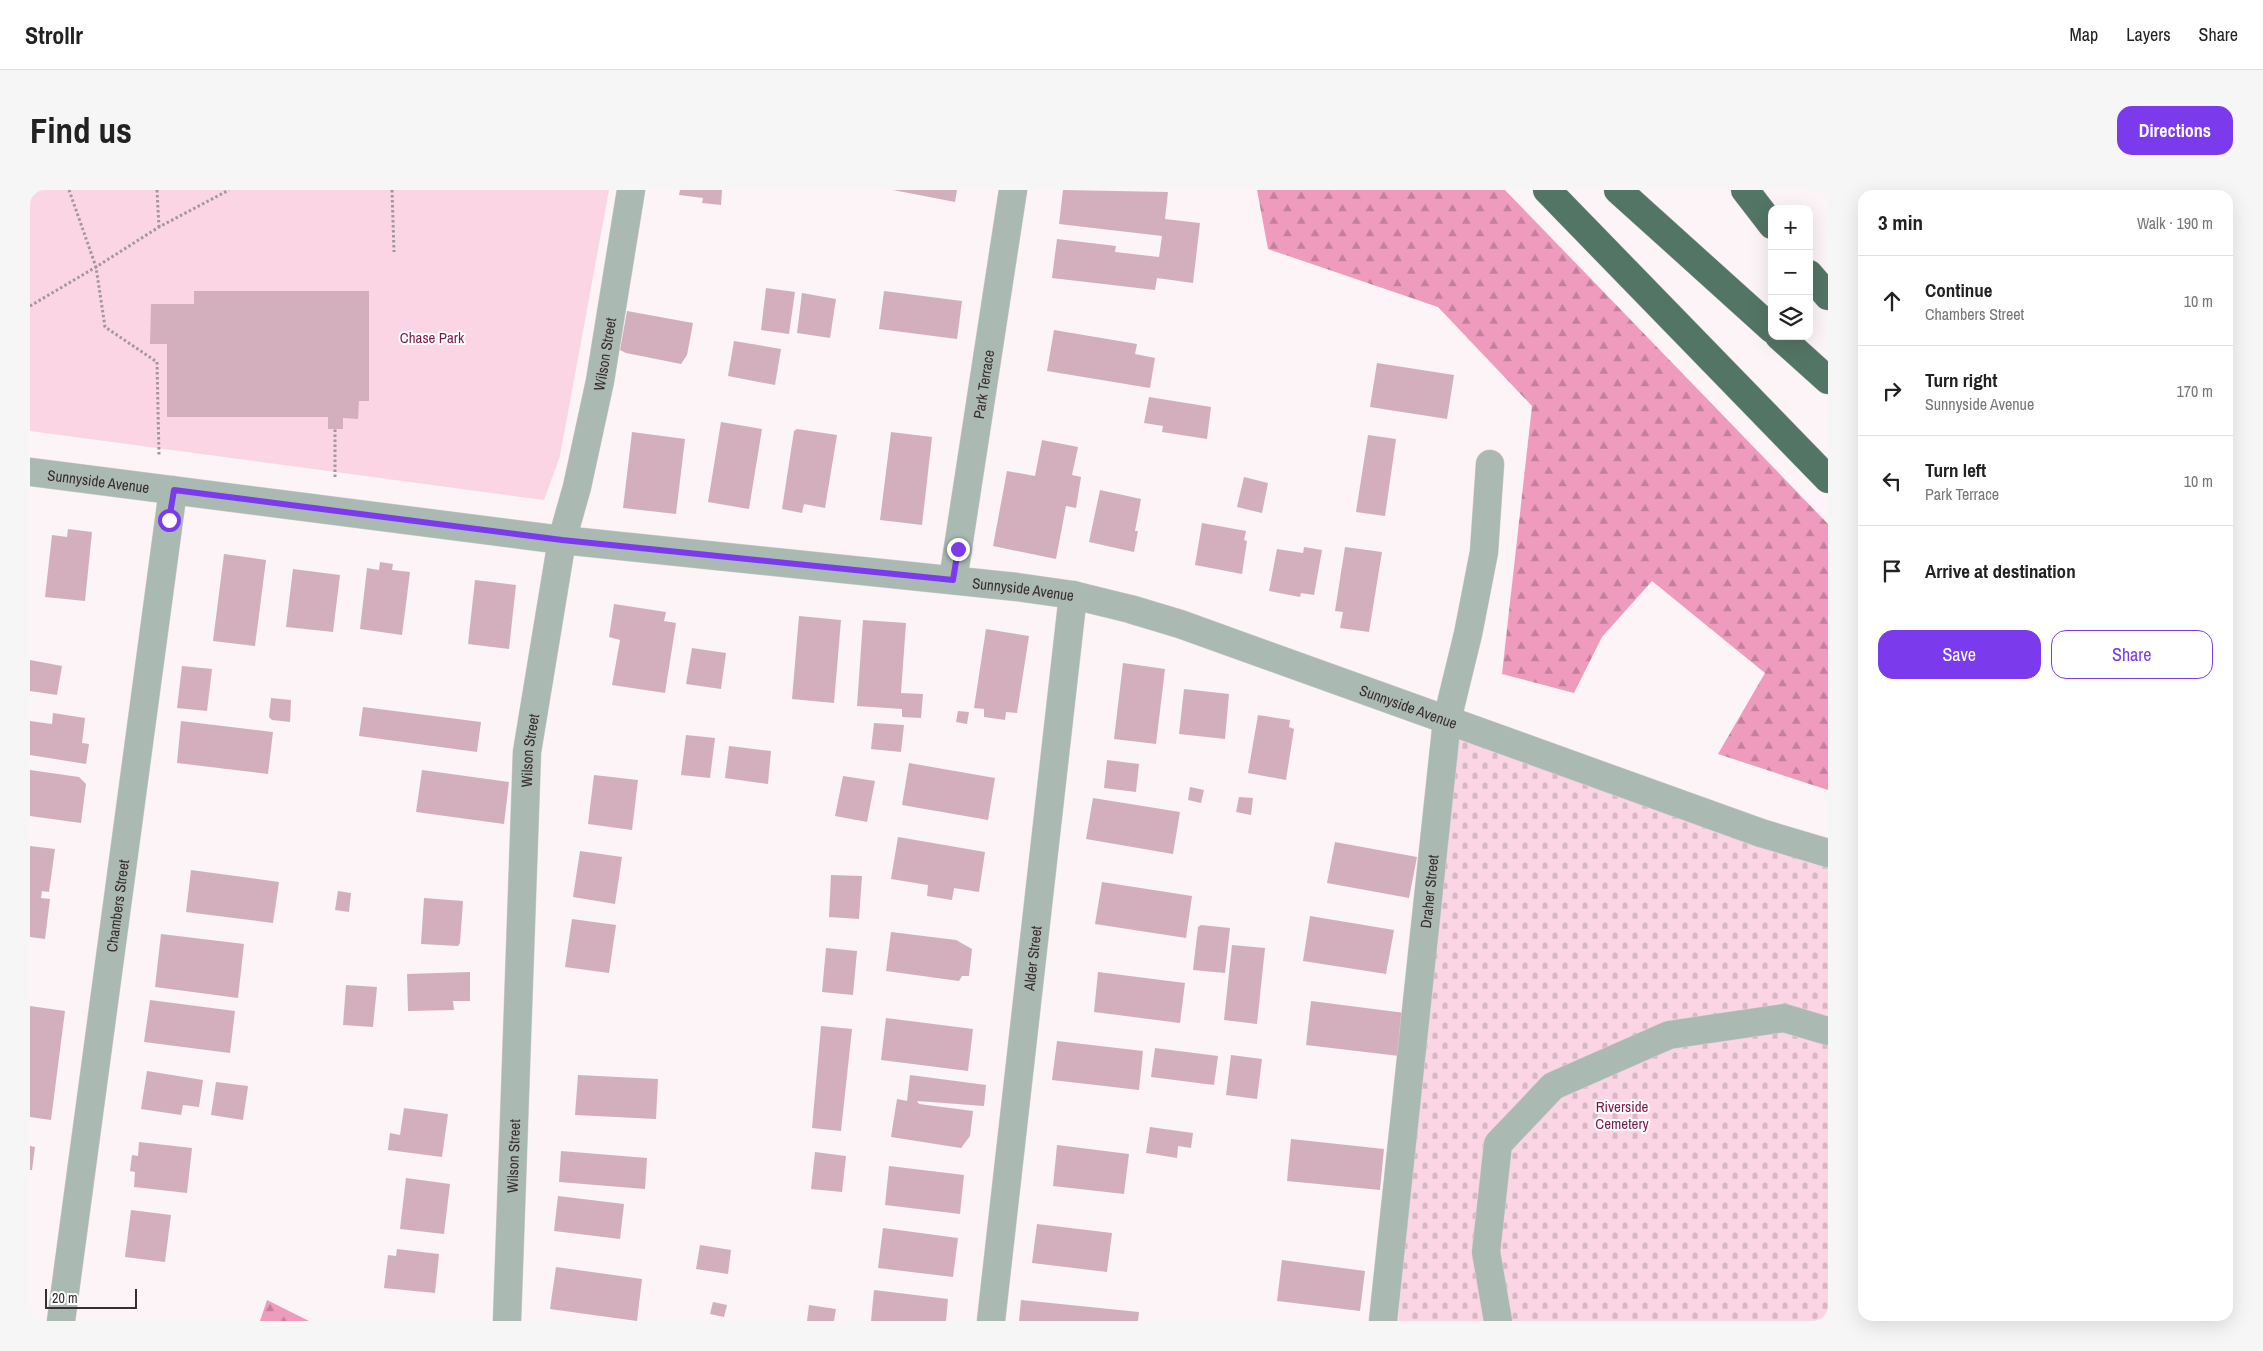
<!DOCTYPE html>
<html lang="en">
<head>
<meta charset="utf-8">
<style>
	body { margin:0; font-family:"Archivo Narrow",sans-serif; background:#f6f6f6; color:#222 }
	.controls { position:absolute; right:15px; top:15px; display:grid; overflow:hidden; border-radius:10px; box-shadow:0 5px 20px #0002 }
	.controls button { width:45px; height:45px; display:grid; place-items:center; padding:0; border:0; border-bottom:1px solid #e0e0e0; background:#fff; color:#222; font:25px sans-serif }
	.scale { position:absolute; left:15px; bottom:12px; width:92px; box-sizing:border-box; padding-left:5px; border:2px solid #3a2c31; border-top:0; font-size:14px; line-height:18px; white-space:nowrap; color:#3a2c31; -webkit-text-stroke:4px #fff; paint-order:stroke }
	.stop { position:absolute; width:15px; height:15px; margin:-11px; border:4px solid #7c3aed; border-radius:50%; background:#fff }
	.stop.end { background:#7c3aed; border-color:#fff; box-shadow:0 1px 5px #0008 }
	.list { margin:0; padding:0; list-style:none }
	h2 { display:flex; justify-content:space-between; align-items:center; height:65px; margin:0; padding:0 20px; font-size:21px }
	h2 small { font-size:16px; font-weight:400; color:#767676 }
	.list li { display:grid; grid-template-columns:32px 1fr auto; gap:15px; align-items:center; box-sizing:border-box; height:90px; padding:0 20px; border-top:1px solid #e0e0e0 }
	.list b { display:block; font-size:19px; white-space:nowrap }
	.list p { margin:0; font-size:16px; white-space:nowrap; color:#767676 }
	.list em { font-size:16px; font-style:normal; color:#767676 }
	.actions { display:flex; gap:10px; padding:15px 20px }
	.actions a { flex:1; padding:11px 0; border:1px solid #7c3aed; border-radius:15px; text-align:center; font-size:18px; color:#7c3aed }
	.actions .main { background:#7c3aed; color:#fff }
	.icon { flex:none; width:28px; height:28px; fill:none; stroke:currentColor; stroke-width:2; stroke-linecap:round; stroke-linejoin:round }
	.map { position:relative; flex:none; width:1798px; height:1131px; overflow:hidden; border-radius:15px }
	header { display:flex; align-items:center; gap:30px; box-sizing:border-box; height:70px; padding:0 25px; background:#fff; border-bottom:1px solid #e0e0e0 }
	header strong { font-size:24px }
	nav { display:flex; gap:28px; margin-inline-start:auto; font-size:18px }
	.intro { display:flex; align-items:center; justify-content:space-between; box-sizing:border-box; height:120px; padding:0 30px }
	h1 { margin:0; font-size:35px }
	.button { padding:12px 22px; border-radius:15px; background:#7c3aed; color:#fff; font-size:18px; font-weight:700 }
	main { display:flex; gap:30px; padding:0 30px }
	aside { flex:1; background:#fff; border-radius:15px; box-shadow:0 5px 20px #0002 }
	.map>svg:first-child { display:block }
	.forest { fill:url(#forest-firs) }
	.cemetery { fill:url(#cemetery-stones) }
	.green { fill:#fbd5e4 }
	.building { fill:#d3afbd }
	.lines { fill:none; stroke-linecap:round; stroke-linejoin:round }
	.minor-casing { stroke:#d9d0d3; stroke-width:29 }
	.highway-casing { stroke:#d9d0d3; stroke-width:29 }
	.path { stroke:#a2989b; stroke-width:3; stroke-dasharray:2.5 2.5; stroke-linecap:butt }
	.minor { stroke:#aabab2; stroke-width:28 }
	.highway { stroke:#537565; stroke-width:28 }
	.route { stroke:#7c3aed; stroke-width:6 }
	.labels { text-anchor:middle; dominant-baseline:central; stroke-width:4; stroke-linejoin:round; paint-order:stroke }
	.park-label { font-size:15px; fill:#78174b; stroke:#fff }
	.street-label { font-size:15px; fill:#3a2c31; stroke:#fff }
</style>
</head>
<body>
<header>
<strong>Strollr</strong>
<nav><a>Map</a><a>Layers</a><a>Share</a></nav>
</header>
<div class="intro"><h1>Find us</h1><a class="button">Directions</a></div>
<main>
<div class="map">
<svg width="1798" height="1131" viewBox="0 0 1798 1131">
	<defs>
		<pattern id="forest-firs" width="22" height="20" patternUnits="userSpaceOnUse" patternTransform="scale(1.25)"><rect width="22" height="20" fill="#ef9bbe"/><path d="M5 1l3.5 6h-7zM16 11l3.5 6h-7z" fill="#c37f9b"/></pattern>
		<pattern id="cemetery-stones" width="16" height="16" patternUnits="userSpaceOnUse" patternTransform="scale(1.25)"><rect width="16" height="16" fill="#fbd5e4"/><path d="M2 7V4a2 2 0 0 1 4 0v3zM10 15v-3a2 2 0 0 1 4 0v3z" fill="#d8b7c4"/></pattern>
	</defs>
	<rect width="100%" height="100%" fill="#fcf4f7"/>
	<g class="forest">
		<polygon points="1227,0 1475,0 1798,334 1798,600 1688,564 1735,483 1622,391 1572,447 1544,503 1472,484 1502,216 1408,117 1238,59"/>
		<polygon points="237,1110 279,1131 230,1131"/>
	</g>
	<polygon class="cemetery" points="1417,530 1798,661 1798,1131 1368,1131"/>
	<polygon class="green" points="0,0 579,0 530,266 514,310 0,241"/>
	<g class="building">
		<polygon points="650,0 692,0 691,15 672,13 673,8 649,5"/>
		<polygon points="863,0 927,0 925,12"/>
		<polygon points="1033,0 1138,2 1135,29 1170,33 1163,93 1127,88 1125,100 1022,88 1027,49 1086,56 1085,62 1129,67 1132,46 1029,34"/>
		<polygon points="736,98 765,102 759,144 731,140"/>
		<polygon points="164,101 339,101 339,211 329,211 328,229 313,228 313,239 298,239 298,227 137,227 137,154 120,154 121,114 164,114"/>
		<polygon points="854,101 932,111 927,149 849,139"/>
		<polygon points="772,103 806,109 800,148 767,143"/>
		<polygon points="597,121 663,133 657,165 651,174 596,163 590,160"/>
		<polygon points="1024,140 1107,154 1105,164 1125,168 1120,198 1017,181"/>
		<polygon points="704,151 751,159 745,195 698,186"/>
		<polygon points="1347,173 1424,185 1417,229 1340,217"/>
		<polygon points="1119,207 1181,217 1177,249 1132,242 1133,236 1114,233"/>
		<polygon points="691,232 732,239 719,319 678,312"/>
		<polygon points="767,239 807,245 795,318 774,314 772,323 752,319 764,241"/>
		<polygon points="602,242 655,249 646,324 593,318"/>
		<polygon points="861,242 902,247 892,335 850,330"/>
		<polygon points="1338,245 1366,249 1355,326 1326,322"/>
		<polygon points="1012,250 1048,257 1042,285 1051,287 1046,318 1036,316 1026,369 963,356 977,281 1005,286"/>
		<polygon points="1214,287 1238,293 1232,323 1207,317"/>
		<polygon points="1070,300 1111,309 1105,341 1108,341 1104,362 1059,352"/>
		<polygon points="1172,333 1216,341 1214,350 1217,351 1212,384 1165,375"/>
		<polygon points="38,339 62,342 55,411 15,407 22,345 37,347"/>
		<polygon points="1274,357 1292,360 1284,405 1271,403 1270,407 1239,401 1247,359 1273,363"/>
		<polygon points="1315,357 1352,362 1339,442 1310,438 1313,422 1305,421"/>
		<polygon points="194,364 236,370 225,456 183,451"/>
		<polygon points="350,372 363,374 362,380 380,382 372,445 330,439 337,378 349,380"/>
		<polygon points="263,379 310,385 303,442 256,437"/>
		<polygon points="445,390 486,395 479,459 438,454"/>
		<polygon points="584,414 636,422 634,431 646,433 635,503 582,495 590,450 579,447"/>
		<polygon points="769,426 811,430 804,513 762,509"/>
		<polygon points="833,430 876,433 871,503 893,504 891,528 872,527 872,519 827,516"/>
		<polygon points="956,439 999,446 987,523 976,522 975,530 954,527 954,519 944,518"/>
		<polygon points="662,458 696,463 691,499 656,494"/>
		<polygon points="0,470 32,476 27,505 0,501"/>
		<polygon points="1093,473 1135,479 1126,554 1084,549"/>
		<polygon points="152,476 182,479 177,521 147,518"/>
		<polygon points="1154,499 1199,504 1195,549 1149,544"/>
		<polygon points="241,508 261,510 260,532 242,530 239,527"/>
		<polygon points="333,517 451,532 447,562 329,546"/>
		<polygon points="928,521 939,522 937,534 926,532"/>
		<polygon points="23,523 55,528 52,553 59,554 56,574 0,565 0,531 22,534"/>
		<polygon points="1228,525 1260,530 1259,537 1264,539 1256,590 1218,583"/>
		<polygon points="151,531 243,542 238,584 147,573"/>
		<polygon points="844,533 874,535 871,562 841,559"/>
		<polygon points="656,545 685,548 680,588 651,585"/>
		<polygon points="699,556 741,561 738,594 695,588"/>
		<polygon points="1077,570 1109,574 1106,602 1074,598"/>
		<polygon points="879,573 965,588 958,630 872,615"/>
		<polygon points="0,580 49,587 56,594 51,633 0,626"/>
		<polygon points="392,580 479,592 474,634 386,622"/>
		<polygon points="564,585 608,590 602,640 558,634"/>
		<polygon points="813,586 845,591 837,632 805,626"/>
		<polygon points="1160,597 1174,600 1171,613 1158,610"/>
		<polygon points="1209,607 1223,608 1221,625 1206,622"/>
		<polygon points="1063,608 1150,622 1143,664 1056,649"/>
		<polygon points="868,647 955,662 949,702 924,698 922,710 897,706 898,695 861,689"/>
		<polygon points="1305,652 1387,667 1379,708 1297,693"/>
		<polygon points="0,656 25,659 19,702 12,701 11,708 20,709 15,749 0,747"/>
		<polygon points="550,661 592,667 585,714 543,707"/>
		<polygon points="161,680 249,692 243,733 156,722"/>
		<polygon points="801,685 832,686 829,729 799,727"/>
		<polygon points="1072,692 1162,706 1156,748 1065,734"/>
		<polygon points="308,701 321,703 319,722 305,720"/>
		<polygon points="394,708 433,711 430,753 428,756 391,754"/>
		<polygon points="1280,726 1364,740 1356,784 1273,771"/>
		<polygon points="542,729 586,735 579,783 535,777"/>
		<polygon points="1171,735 1200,738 1195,783 1163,780 1168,737"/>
		<polygon points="861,742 926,750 942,759 939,786 932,786 929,791 856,781"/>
		<polygon points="131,744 214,754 208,808 125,797"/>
		<polygon points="1202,755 1235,758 1227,834 1194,830"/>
		<polygon points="796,758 827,761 823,805 792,802"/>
		<polygon points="440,782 440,811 423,811 424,820 378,821 377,784"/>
		<polygon points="1068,782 1155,793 1150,833 1064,822"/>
		<polygon points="316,795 347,797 343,837 313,835"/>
		<polygon points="120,810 205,821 200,863 114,852"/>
		<polygon points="1281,811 1375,823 1369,866 1276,855"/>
		<polygon points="0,816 35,821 21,930 0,927"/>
		<polygon points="856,828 943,839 938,881 851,870"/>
		<polygon points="791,836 822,839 811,941 782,938"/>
		<polygon points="1027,851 1113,861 1109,900 1022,890"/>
		<polygon points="1125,858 1188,866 1184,895 1121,887"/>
		<polygon points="1201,865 1232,869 1227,909 1196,905"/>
		<polygon points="117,881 173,890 169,917 153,915 151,925 111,919"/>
		<polygon points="548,885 628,889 626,929 545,925"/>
		<polygon points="880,885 956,895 954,916 887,911 889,914 943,921 940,946 931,958 861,947 867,909 877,911"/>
		<polygon points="186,892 218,896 213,930 181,925"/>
		<polygon points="374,918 418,924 412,967 358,960 360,943 370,945"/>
		<polygon points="1120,937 1163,943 1161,958 1148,956 1147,968 1116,963"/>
		<polygon points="1261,949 1354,959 1350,1000 1257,991"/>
		<polygon points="109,952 162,958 157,1003 104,997 105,982 100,981 102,965 108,966"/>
		<polygon points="1027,955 1099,964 1094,1004 1023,996"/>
		<polygon points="0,956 5,957 2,980 0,980"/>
		<polygon points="531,961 617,968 615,999 529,992"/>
		<polygon points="785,962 816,966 812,1002 781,999"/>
		<polygon points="859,976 934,985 930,1024 855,1015"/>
		<polygon points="376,988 420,994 414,1044 370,1039"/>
		<polygon points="528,1006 594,1014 590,1049 524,1041"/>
		<polygon points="101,1020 141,1025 135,1072 95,1067"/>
		<polygon points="1007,1034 1082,1043 1077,1082 1002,1073"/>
		<polygon points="853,1038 928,1048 923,1087 848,1078"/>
		<polygon points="670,1055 701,1060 698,1084 666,1079"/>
		<polygon points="367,1059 409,1064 405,1103 354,1098 358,1065 366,1066"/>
		<polygon points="1252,1070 1335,1081 1330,1121 1247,1111"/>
		<polygon points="526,1077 612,1089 607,1131 520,1119"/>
		<polygon points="844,1100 918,1109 916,1131 841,1131"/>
		<polygon points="991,1110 1109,1122 1108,1131 989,1131"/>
		<polygon points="683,1112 697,1115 694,1127 680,1124"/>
		<polygon points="779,1115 806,1119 804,1131 777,1131"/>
	</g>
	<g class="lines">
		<defs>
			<g id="minor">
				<path id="s1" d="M0,282L532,350L987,397L1043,405L1100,419L1150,434L1731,643L1798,663"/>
				<path id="s2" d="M923,390L983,0"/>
				<path id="s3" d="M31,1131L143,300"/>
				<path id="s4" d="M477,1131L497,562L532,350L547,297L570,191L601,0"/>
				<path id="s5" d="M961,1131L1043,405"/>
				<path id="s6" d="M1353,1131L1417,530L1438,444L1454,362L1460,274"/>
				<polyline points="1468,1131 1456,1062 1468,954 1523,896 1639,845 1754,828 1798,841"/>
			</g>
			<g id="highway">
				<polyline points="1517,0 1798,289"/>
				<polyline points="1588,0 1742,139"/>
				<polyline points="1715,0 1742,35"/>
				<polyline points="1779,84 1798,106"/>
				<polyline points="1749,146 1798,190"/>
			</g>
		</defs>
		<use href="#minor" class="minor-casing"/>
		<use href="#highway" class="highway-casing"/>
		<g class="path">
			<polyline points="39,0 66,77 75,137 127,172 129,265"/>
			<polyline points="127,0 129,37"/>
			<polyline points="362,0 364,62"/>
			<polyline points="0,116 66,77 129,37 199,0"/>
			<polyline points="305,287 305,239"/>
		</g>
		<use href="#minor" class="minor"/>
		<use href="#highway" class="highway"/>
	</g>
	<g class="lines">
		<polyline class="route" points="139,330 144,300 532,350 923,390 928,359"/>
	</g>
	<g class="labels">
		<g class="park-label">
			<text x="402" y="147">Chase Park</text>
			<text x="1592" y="916">Riverside<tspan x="1592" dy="17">Cemetery</tspan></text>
		</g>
		<g class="street-label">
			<text stroke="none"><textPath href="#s4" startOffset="975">Wilson Street</textPath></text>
			<text stroke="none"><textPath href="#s2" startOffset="198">Park Terrace</textPath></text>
			<text stroke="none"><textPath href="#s1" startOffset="69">Sunnyside Avenue</textPath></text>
			<text stroke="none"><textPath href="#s1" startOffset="1000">Sunnyside Avenue</textPath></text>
			<text stroke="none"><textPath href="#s1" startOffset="1404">Sunnyside Avenue</textPath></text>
			<text stroke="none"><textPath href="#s4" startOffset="571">Wilson Street</textPath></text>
			<text stroke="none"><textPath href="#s6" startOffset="432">Draher Street</textPath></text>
			<text stroke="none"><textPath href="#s3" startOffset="419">Chambers Street</textPath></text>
			<text stroke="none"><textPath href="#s5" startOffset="365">Alder Street</textPath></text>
			<text stroke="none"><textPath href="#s4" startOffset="165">Wilson Street</textPath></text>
		</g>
	</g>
</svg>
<div class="controls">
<button>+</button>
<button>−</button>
<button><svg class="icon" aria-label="layers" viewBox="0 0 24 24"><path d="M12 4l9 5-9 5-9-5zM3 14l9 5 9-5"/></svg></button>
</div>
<div class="scale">20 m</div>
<div class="stop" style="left:139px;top:330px"></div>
<div class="stop end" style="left:928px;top:359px"></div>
</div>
<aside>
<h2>3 min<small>Walk · 190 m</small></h2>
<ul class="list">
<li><svg class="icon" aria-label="ahead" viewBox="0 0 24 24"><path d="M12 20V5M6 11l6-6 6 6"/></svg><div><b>Continue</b><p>Chambers Street</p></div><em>10 m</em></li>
<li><svg class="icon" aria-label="right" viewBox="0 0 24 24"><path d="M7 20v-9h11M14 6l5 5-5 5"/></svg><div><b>Turn right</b><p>Sunnyside Avenue</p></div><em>170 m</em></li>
<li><svg class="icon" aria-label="left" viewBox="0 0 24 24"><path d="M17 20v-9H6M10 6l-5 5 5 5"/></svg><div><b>Turn left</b><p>Park Terrace</p></div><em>10 m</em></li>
<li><svg class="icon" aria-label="arrive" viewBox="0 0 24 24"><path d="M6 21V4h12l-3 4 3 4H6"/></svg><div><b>Arrive at destination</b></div></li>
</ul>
<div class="actions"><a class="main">Save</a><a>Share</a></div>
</aside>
</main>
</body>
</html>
